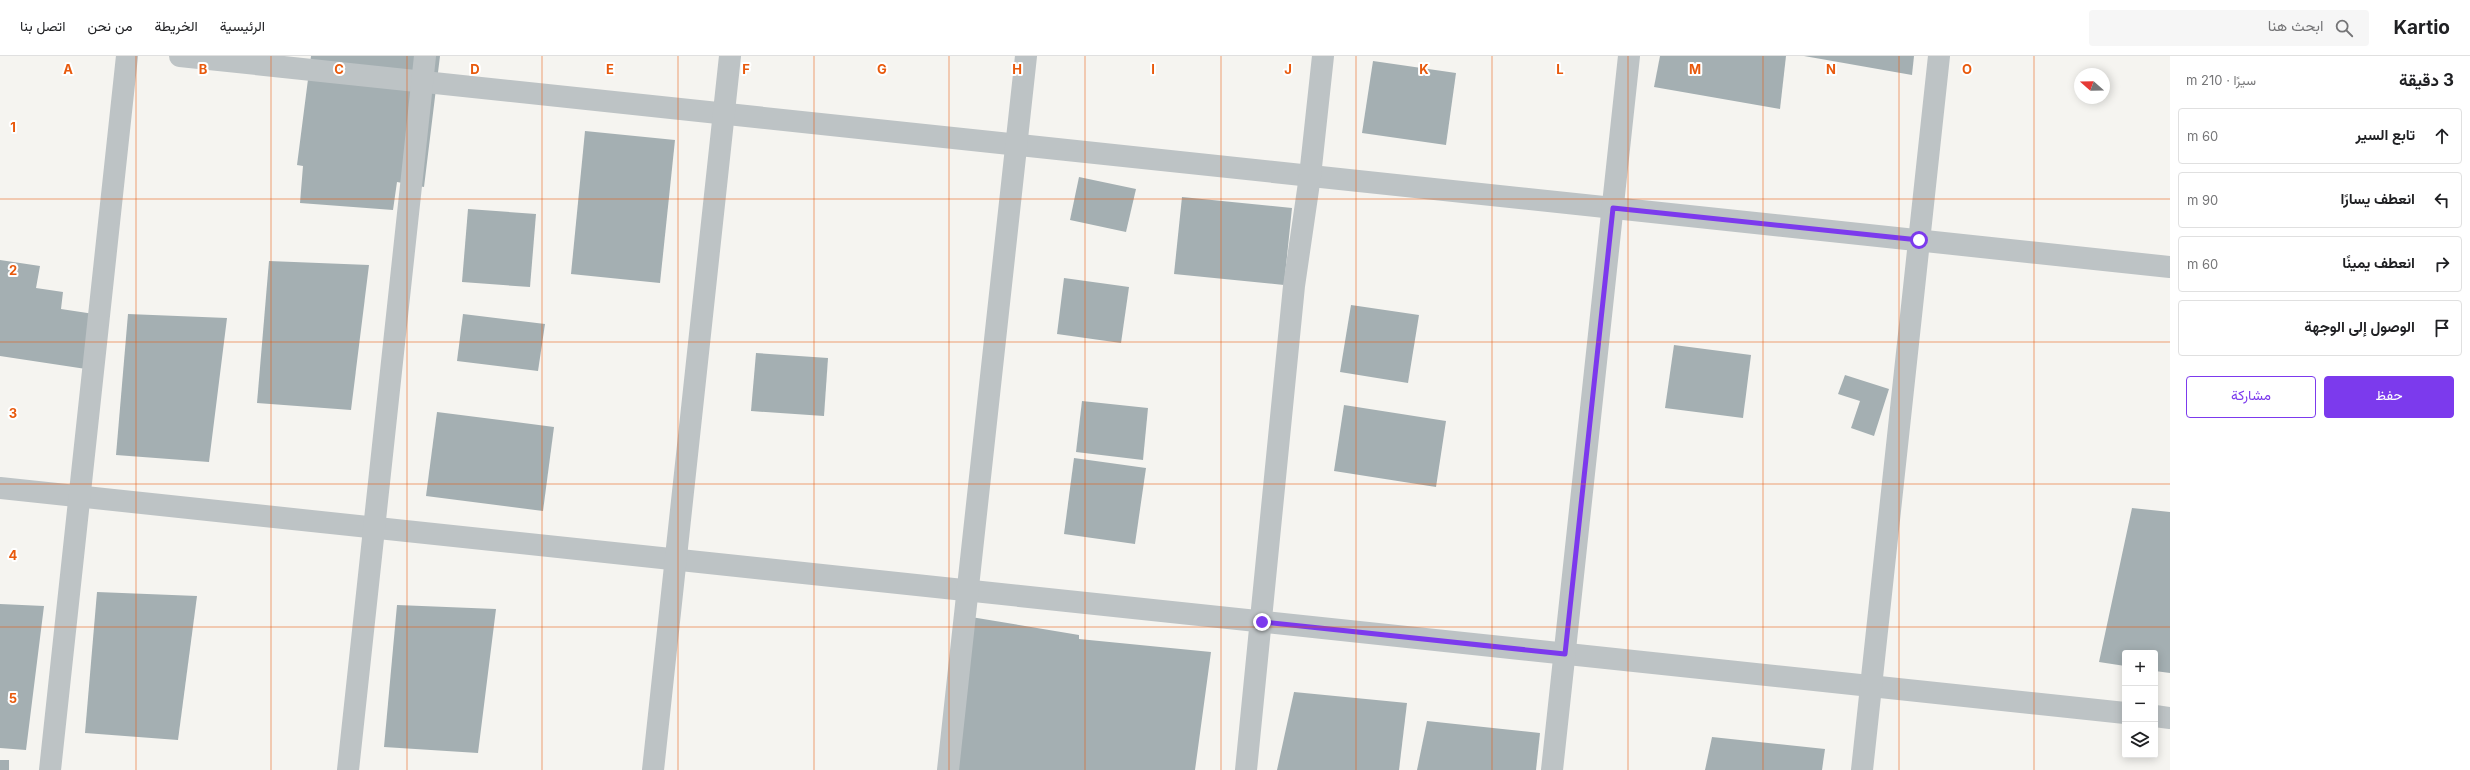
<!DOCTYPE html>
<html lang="ar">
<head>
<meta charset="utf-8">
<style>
	body { margin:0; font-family:Inter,Vazirmatn,sans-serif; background:#f6f6f6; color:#202124; direction:rtl }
	.controls { position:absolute; right:12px; bottom:12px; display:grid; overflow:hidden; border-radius:4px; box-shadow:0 2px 10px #0003 }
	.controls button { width:36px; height:36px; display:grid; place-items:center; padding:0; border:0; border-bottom:1px solid #e0e0e0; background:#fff; color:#202124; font:20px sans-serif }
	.compass { position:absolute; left:2074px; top:12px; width:36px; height:36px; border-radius:50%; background:#fff; box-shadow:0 2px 10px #0003; rotate:290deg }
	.stop { position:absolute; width:12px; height:12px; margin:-9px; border:3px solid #7c3aed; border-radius:50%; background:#fff }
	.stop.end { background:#7c3aed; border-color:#fff; box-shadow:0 1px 4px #0008 }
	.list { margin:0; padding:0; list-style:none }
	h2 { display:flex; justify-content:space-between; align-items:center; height:52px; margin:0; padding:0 16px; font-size:17px }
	h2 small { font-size:13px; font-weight:400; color:#757577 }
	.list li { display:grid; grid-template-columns:26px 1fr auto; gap:12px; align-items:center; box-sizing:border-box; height:56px; margin:0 8px 8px; padding:0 8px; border:1px solid #e0e0e0; border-radius:4px }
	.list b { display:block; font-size:15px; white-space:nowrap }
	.list em { font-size:13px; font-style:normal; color:#757577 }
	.actions { display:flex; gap:8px; padding:12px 16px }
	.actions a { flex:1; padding:9px 0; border:1px solid #7c3aed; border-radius:4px; text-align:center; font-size:14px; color:#7c3aed }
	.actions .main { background:#7c3aed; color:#fff }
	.icon { flex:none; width:22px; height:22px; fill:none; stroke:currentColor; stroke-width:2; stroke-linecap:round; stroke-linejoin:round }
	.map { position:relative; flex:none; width:2170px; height:714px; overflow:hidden; direction:ltr }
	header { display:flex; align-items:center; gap:24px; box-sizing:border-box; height:56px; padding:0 20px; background:#fff; border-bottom:1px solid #e0e0e0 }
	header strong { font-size:19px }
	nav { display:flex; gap:22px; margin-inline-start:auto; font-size:14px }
	.search { width:280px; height:36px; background:#f6f6f6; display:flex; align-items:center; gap:10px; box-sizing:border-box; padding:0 14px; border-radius:4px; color:#757577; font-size:15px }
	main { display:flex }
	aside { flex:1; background:#fff }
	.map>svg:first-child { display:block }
	.building { fill:#a4afb2 }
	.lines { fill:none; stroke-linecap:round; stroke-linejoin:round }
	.street { stroke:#bdc3c5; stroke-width:22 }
	.route { stroke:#7c3aed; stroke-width:5 }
	.grid { fill:none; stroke:#e8590c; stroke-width:1; stroke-opacity:0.55 }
	.grid-label { font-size:13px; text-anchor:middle; font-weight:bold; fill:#e8590c; stroke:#fff; stroke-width:4; stroke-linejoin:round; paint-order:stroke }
</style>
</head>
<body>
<header>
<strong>Kartio</strong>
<div class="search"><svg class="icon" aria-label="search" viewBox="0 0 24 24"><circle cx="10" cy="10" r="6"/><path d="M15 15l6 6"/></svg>ابحث هنا</div>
<nav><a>الرئيسية</a><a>الخريطة</a><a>من نحن</a><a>اتصل بنا</a></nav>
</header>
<main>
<aside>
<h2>3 دقيقة<small>سيرًا · 210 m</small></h2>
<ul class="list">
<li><svg class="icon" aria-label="ahead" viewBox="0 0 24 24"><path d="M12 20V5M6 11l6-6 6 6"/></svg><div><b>تابع السير</b></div><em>60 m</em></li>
<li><svg class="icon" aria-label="left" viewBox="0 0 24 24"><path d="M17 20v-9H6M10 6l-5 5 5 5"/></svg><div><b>انعطف يسارًا</b></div><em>90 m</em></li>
<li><svg class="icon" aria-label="right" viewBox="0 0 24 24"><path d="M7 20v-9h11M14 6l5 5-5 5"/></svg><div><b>انعطف يمينًا</b></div><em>60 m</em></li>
<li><svg class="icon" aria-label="arrive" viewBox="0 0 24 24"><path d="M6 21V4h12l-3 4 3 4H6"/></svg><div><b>الوصول إلى الوجهة</b></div></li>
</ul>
<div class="actions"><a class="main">حفظ</a><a>مشاركة</a></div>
</aside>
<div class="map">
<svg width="2170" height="714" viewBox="0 0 2170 714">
	<rect width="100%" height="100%" fill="#f5f4f0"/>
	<g class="building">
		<polygon points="311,0 440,0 424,131 397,126 393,154 300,147 303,110 297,109"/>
		<polygon points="1660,0 1786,0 1780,53 1654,31"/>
		<polygon points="1804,0 1914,0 1912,19"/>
		<polygon points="1373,5 1456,17 1446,89 1362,77"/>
		<polygon points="585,75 675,84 660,227 571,218"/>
		<polygon points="1079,121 1136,133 1126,176 1070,164"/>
		<polygon points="1182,141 1292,152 1284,229 1174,218"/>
		<polygon points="468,153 536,158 530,231 462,226"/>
		<polygon points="0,204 40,210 36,232 63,236 61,253 94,258 86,313 0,300"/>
		<polygon points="269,205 369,209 351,354 257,347"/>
		<polygon points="1064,222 1129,231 1121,287 1057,278"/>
		<polygon points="1351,249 1419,259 1408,327 1340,316"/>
		<polygon points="128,258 227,262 209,406 116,399"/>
		<polygon points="463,258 545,268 538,315 457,305"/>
		<polygon points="1674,289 1751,299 1743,362 1665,352"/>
		<polygon points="756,297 828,302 824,360 751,355"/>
		<polygon points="1845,319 1889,333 1874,380 1851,372 1860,345 1838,338"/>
		<polygon points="1082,345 1148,352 1143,404 1076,396"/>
		<polygon points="1344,349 1446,365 1436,431 1334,415"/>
		<polygon points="437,356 554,371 543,455 426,440"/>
		<polygon points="1074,402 1146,412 1135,488 1064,478"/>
		<polygon points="2132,452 2170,456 2170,617 2155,615 2155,597 2125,597 2125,610 2099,606"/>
		<polygon points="97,536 197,540 178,684 85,677"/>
		<polygon points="0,548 44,550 26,694 0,692"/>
		<polygon points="397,549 496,553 478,697 384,691"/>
		<polygon points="965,560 1079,579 1079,583 1211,596 1195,714 949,714"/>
		<polygon points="1294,636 1407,647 1399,714 1277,714"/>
		<polygon points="1427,665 1540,677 1536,714 1417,714"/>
		<polygon points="1712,681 1825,693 1822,714 1705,714"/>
		<rect x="0" y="704" width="9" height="10"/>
	</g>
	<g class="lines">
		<g class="street">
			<polyline points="180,0 2170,211"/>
			<polyline points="0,432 2125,657"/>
			<polyline points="2155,660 2170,662"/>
			<polyline points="50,714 127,0"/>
			<polyline points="348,714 425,0"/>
			<polyline points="653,714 730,0"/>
			<polyline points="948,714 1026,0"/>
			<polyline points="1246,714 1294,230 1310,120 1323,0"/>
			<polyline points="1552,714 1629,0"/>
			<polyline points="1862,714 1939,0"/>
		</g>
	</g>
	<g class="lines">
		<polyline class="route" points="1262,566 1565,598 1613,152 1919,184"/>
	</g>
	<path class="grid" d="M136,0V714M271,0V714M407,0V714M542,0V714M678,0V714M814,0V714M949,0V714M1085,0V714M1221,0V714M1356,0V714M1492,0V714M1628,0V714M1763,0V714M1899,0V714M2034,0V714M0,143H2170M0,286H2170M0,428H2170M0,571H2170"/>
	<g class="grid-label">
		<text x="68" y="18">A</text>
		<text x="203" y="18">B</text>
		<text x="339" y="18">C</text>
		<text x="475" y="18">D</text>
		<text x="610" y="18">E</text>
		<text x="746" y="18">F</text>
		<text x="882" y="18">G</text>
		<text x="1017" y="18">H</text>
		<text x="1153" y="18">I</text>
		<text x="1288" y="18">J</text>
		<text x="1424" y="18">K</text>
		<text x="1560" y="18">L</text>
		<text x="1695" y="18">M</text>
		<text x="1831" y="18">N</text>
		<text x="1967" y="18">O</text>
		<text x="13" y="76">1</text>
		<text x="13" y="219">2</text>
		<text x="13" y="362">3</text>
		<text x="13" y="504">4</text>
		<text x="13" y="647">5</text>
	</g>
</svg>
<div class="controls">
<button>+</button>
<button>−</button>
<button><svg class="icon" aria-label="layers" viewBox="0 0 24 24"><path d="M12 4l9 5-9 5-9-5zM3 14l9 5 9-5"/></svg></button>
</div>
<svg class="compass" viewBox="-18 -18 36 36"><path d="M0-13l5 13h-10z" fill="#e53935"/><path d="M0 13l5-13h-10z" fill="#757577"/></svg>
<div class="stop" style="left:1919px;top:184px"></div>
<div class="stop end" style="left:1262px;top:566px"></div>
</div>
</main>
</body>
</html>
